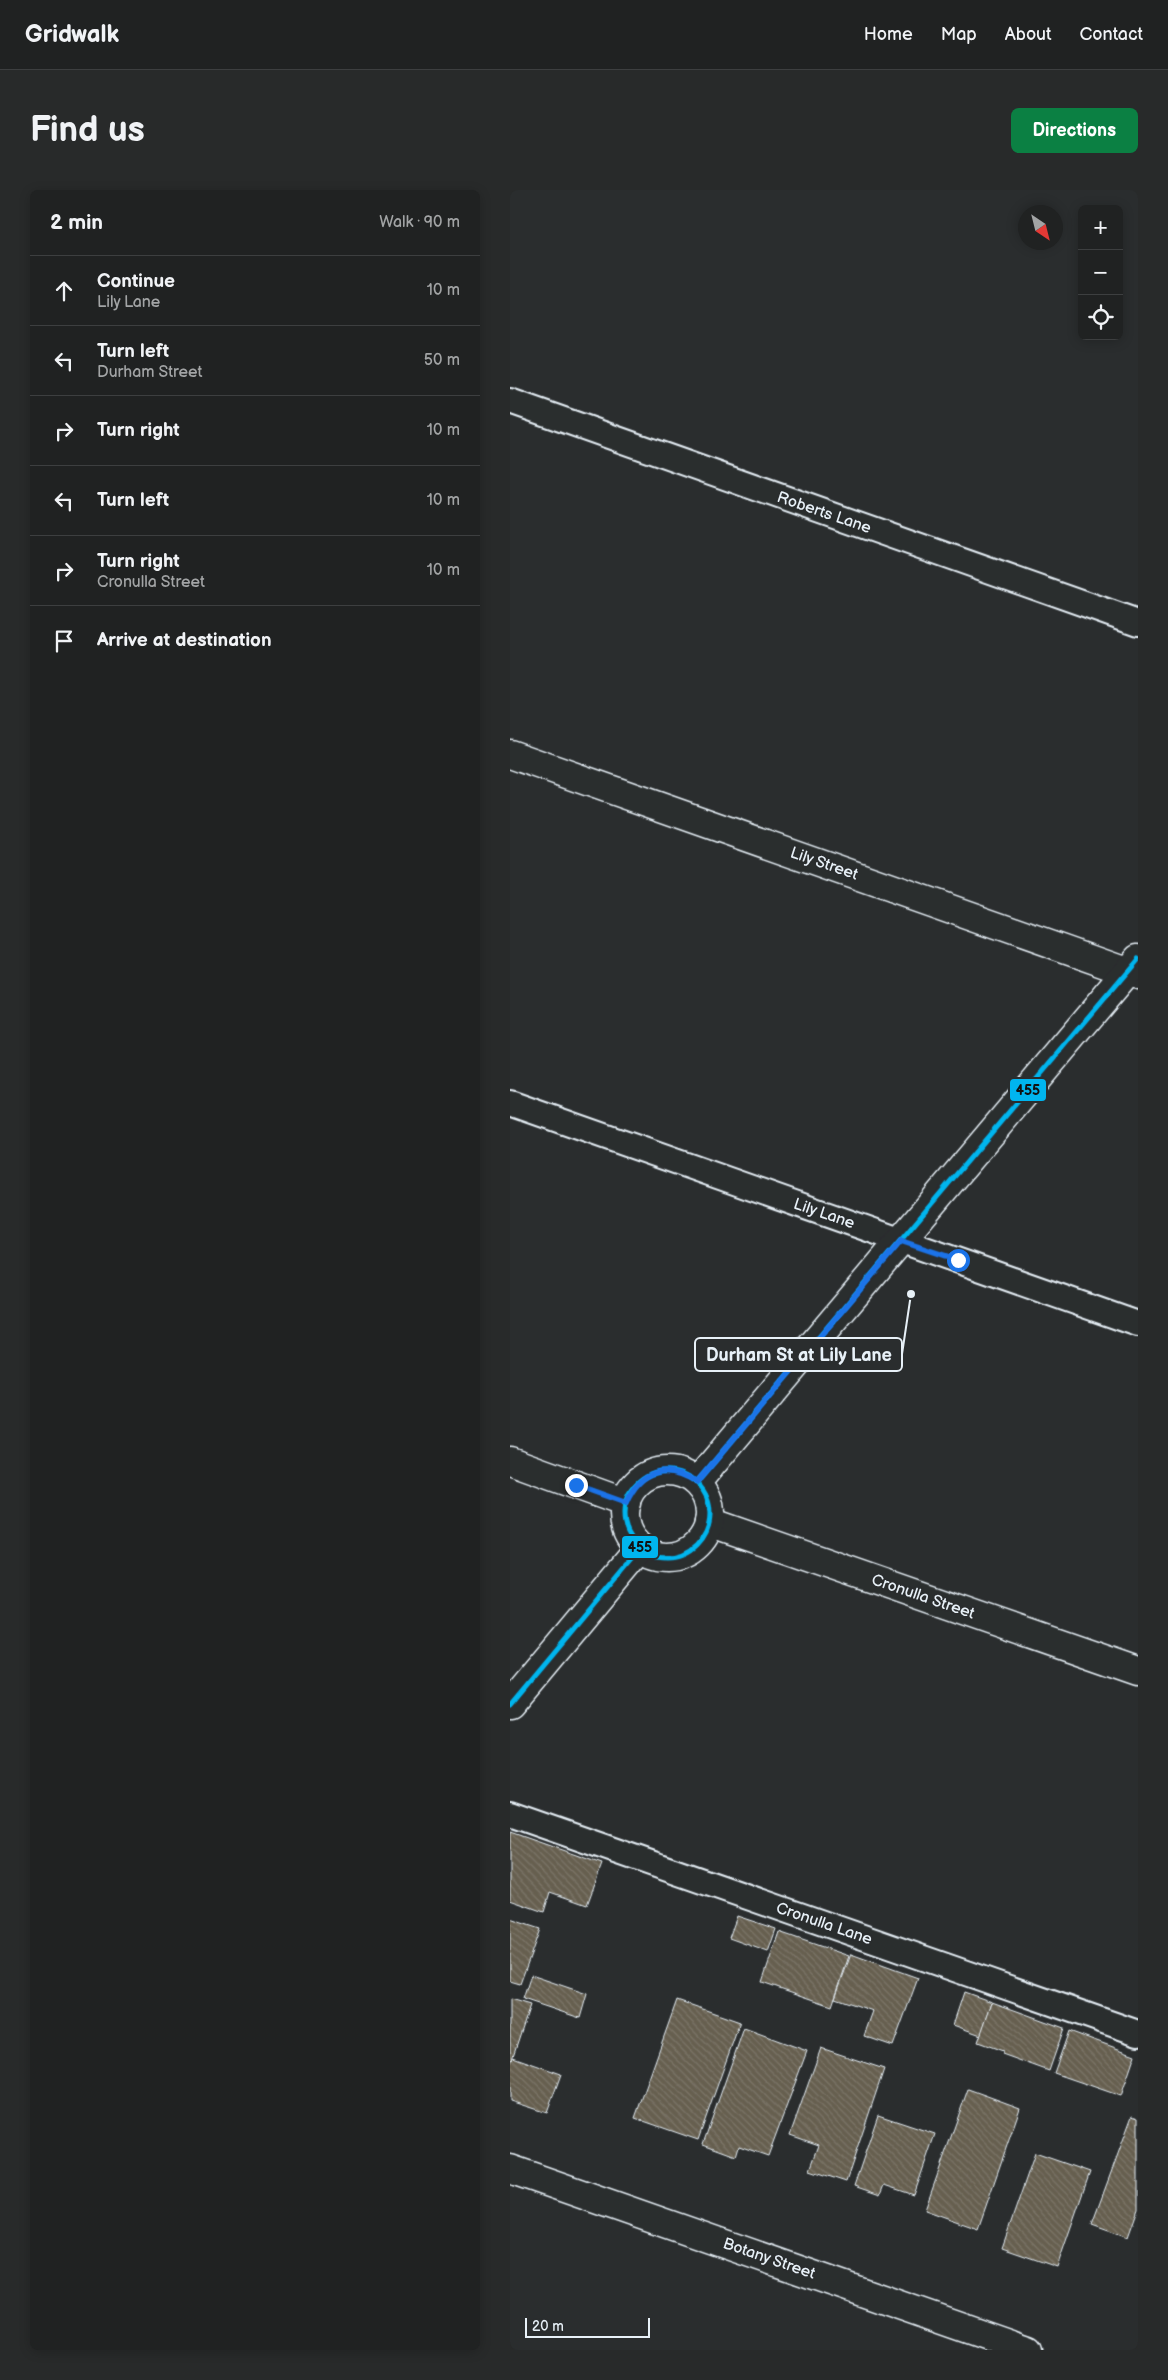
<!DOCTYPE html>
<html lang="en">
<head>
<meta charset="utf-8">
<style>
	body { margin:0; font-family:"Balsamiq Sans",sans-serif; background:#282a2a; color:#f1f3f6 }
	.controls { position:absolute; right:15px; top:15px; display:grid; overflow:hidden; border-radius:8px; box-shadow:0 2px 12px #0003 }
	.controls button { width:45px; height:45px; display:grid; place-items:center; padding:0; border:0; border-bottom:1px solid #3d3f40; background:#202222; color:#f1f3f6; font:25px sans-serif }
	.compass { position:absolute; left:508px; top:15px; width:45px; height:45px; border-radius:50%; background:#202222; box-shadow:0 2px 12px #0003; rotate:145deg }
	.scale { position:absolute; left:15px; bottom:12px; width:125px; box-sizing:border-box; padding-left:5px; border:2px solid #e8f1f8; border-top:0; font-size:14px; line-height:18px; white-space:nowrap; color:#e8f1f8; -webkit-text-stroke:4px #2a2d2e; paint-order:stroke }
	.stop { position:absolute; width:15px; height:15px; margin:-11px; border:4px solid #1a73e8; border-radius:50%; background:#fff }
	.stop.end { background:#1a73e8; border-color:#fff; box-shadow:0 1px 5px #0008 }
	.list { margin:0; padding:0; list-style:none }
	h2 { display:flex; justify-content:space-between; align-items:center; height:65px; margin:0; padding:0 20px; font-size:21px }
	h2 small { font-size:16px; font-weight:400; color:#a2a4a5 }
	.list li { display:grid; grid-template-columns:32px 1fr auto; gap:15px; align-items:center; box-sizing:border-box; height:70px; padding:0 20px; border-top:1px solid #3d3f40 }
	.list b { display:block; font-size:19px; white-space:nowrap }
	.list p { margin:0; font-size:16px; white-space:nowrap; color:#a2a4a5 }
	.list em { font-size:16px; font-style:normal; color:#a2a4a5 }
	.icon { flex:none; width:28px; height:28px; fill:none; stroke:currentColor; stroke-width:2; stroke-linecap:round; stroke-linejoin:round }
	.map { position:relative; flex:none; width:628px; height:2160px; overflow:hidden; border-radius:8px }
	header { display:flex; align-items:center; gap:30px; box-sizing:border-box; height:70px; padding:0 25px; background:#202222; border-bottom:1px solid #3d3f40 }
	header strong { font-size:24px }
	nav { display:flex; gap:28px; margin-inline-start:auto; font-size:18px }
	.intro { display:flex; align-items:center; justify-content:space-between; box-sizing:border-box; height:120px; padding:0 30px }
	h1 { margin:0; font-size:35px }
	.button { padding:12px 22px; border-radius:8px; background:#0b8043; color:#fff; font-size:18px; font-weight:700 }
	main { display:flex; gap:30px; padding:0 30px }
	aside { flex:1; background:#202222; border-radius:8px; box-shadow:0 2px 12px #0003 }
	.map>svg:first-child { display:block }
	.building { fill:url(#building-back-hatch); stroke:#e8f1f8 }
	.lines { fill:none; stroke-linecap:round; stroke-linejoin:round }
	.lane-casing { stroke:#e8f1f8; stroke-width:28 }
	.street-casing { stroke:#e8f1f8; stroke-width:31 }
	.secondary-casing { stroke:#e8f1f8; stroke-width:31 }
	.lane { stroke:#2a2d2e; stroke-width:24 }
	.street { stroke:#2a2d2e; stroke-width:28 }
	.secondary { stroke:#2a2d2e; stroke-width:28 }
	.bus-1-casing { stroke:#2a2d2e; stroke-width:9 }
	.bus-1 { stroke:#00b5ef; stroke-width:5 }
	.route { stroke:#1a73e8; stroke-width:6 }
	.labels { text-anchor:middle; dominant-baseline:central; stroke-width:4; stroke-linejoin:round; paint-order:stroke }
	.street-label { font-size:16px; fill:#e8f1f8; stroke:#2a2d2e }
	.leader { fill:none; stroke:#e8f1f8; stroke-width:2 }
	.callout-dot { fill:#e8f1f8; stroke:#2a2d2e; stroke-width:2 }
	.callout { fill:#2a2d2e; stroke:#e8f1f8; stroke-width:2 }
	.callout-label { font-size:18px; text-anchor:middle; font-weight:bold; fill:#e8f1f8 }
	.line-badge { stroke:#2a2d2e; stroke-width:2 }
	.pale-badge-label { font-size:14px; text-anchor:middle; font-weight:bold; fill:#111 }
</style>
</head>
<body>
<header>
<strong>Gridwalk</strong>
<nav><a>Home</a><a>Map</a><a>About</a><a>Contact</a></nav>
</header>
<div class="intro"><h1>Find us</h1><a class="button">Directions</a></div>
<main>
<aside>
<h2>2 min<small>Walk · 90 m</small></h2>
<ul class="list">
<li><svg class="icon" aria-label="ahead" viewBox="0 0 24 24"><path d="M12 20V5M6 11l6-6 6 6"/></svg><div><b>Continue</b><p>Lily Lane</p></div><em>10 m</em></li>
<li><svg class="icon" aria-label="left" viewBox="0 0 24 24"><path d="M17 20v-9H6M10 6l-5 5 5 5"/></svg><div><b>Turn left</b><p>Durham Street</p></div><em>50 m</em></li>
<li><svg class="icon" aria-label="right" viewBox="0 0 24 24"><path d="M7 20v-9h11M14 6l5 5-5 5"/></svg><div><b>Turn right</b></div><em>10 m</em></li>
<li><svg class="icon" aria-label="left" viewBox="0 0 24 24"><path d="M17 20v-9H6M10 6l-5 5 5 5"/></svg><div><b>Turn left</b></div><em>10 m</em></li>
<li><svg class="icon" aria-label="right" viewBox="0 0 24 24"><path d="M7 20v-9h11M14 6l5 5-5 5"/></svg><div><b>Turn right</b><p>Cronulla Street</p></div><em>10 m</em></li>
<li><svg class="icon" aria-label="arrive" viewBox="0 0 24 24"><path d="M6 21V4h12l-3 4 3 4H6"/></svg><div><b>Arrive at destination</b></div></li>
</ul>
</aside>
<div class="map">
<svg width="628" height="2160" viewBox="0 0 628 2160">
	<defs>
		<pattern id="building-back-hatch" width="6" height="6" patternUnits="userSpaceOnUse" patternTransform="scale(1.25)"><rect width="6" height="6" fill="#665f4f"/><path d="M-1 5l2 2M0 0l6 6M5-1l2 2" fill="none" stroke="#7c7669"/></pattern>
	</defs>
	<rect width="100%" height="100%" fill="#2a2d2e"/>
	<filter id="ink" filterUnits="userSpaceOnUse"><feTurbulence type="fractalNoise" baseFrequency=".02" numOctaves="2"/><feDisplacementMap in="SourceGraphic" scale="10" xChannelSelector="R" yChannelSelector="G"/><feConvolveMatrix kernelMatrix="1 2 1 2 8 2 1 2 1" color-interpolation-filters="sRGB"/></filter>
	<g filter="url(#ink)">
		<g class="building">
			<polygon points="0,1642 92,1674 77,1715 40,1702 34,1722 0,1710"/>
			<polygon points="227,1726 266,1739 258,1762 219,1748"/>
			<polygon points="0,1729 30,1739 10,1794 0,1791"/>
			<polygon points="269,1742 339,1766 322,1816 252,1792"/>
			<polygon points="341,1764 408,1788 383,1856 354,1846 363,1821 325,1808"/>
			<polygon points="21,1785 77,1804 70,1828 13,1809"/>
			<polygon points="454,1802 482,1812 471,1845 443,1835"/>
			<polygon points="0,1809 20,1815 0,1875"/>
			<polygon points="167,1810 230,1832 188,1950 125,1928"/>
			<polygon points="482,1812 554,1838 539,1881 492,1864 493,1861 468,1852"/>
			<polygon points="234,1838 297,1861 258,1966 229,1956 226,1966 193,1954"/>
			<polygon points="559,1841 625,1865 611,1906 544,1883"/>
			<polygon points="311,1858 374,1879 336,1992 300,1980 309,1955 280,1945"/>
			<polygon points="3,1867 51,1884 37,1923 0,1911 0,1875"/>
			<polygon points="458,1899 510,1918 468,2039 415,2020"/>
			<polygon points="368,1925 425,1944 404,2005 374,1995 370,2005 344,1996"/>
			<polygon points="622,1926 628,1928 628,2019 618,2047 582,2034"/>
			<polygon points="525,1963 580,1982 547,2077 492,2058"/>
		</g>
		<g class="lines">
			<defs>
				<g id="lane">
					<polyline points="0,211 628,433"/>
					<polyline points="0,913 628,1134"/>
					<polyline points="0,1624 628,1843"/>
				</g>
				<g id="street">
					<polyline points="0,1271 116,1313"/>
					<polyline points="199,1332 628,1481"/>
					<polyline points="0,1979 518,2160"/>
				</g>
				<g id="secondary">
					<polyline points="0,564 628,785"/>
					<circle cx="157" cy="1324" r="43"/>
					<polyline points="187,1292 628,769"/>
					<polyline points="0,1514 130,1358"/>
				</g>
			</defs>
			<use href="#lane" class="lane-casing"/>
			<use href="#street" class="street-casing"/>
			<use href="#secondary" class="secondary-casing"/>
			<use href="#lane" class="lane"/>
			<use href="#street" class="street"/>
			<use href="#secondary" class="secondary"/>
			<defs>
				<g id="bus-1">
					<circle cx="157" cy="1324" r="43"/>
					<polyline points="187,1292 628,769"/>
					<polyline points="0,1514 130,1358"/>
				</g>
			</defs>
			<use href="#bus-1" class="bus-1-casing"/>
			<use href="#bus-1" class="bus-1"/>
		</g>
	</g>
	<g class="lines" filter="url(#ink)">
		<path class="route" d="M66,1295L116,1313C131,1279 156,1273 187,1292L391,1051L448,1070"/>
	</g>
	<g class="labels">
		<g class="street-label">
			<text transform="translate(314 323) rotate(19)">Roberts Lane</text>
			<text transform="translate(314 674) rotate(19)">Lily Street</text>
			<text transform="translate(314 1024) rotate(19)">Lily Lane</text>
			<text transform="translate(413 1407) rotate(19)">Cronulla Street</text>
			<text transform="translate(314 1734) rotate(19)">Cronulla Lane</text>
			<text transform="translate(259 2069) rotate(19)">Botany Street</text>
		</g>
	</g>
	<path class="leader" d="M401 1104L392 1164"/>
	<circle class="callout-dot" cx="401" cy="1104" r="5"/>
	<rect class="callout" x="185" y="1148" width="207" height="33" rx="5"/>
	<g class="callout-label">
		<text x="289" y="1171">Durham St at Lily Lane</text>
	</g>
	<g class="line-badge">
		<rect x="499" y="888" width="38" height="24" rx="5" fill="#00b5ef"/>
		<rect x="111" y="1345" width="38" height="24" rx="5" fill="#00b5ef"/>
	</g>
	<g class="pale-badge-label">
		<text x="518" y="905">455</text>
		<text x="130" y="1362">455</text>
	</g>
</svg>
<div class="controls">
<button>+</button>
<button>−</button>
<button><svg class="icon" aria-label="locate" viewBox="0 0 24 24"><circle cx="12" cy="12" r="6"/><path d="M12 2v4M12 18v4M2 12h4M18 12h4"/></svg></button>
</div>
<svg class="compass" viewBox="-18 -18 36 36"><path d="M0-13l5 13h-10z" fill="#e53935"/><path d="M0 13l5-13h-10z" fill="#a2a4a5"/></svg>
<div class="scale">20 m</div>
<div class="stop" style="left:448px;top:1070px"></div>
<div class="stop end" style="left:66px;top:1295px"></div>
</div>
</main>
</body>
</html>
